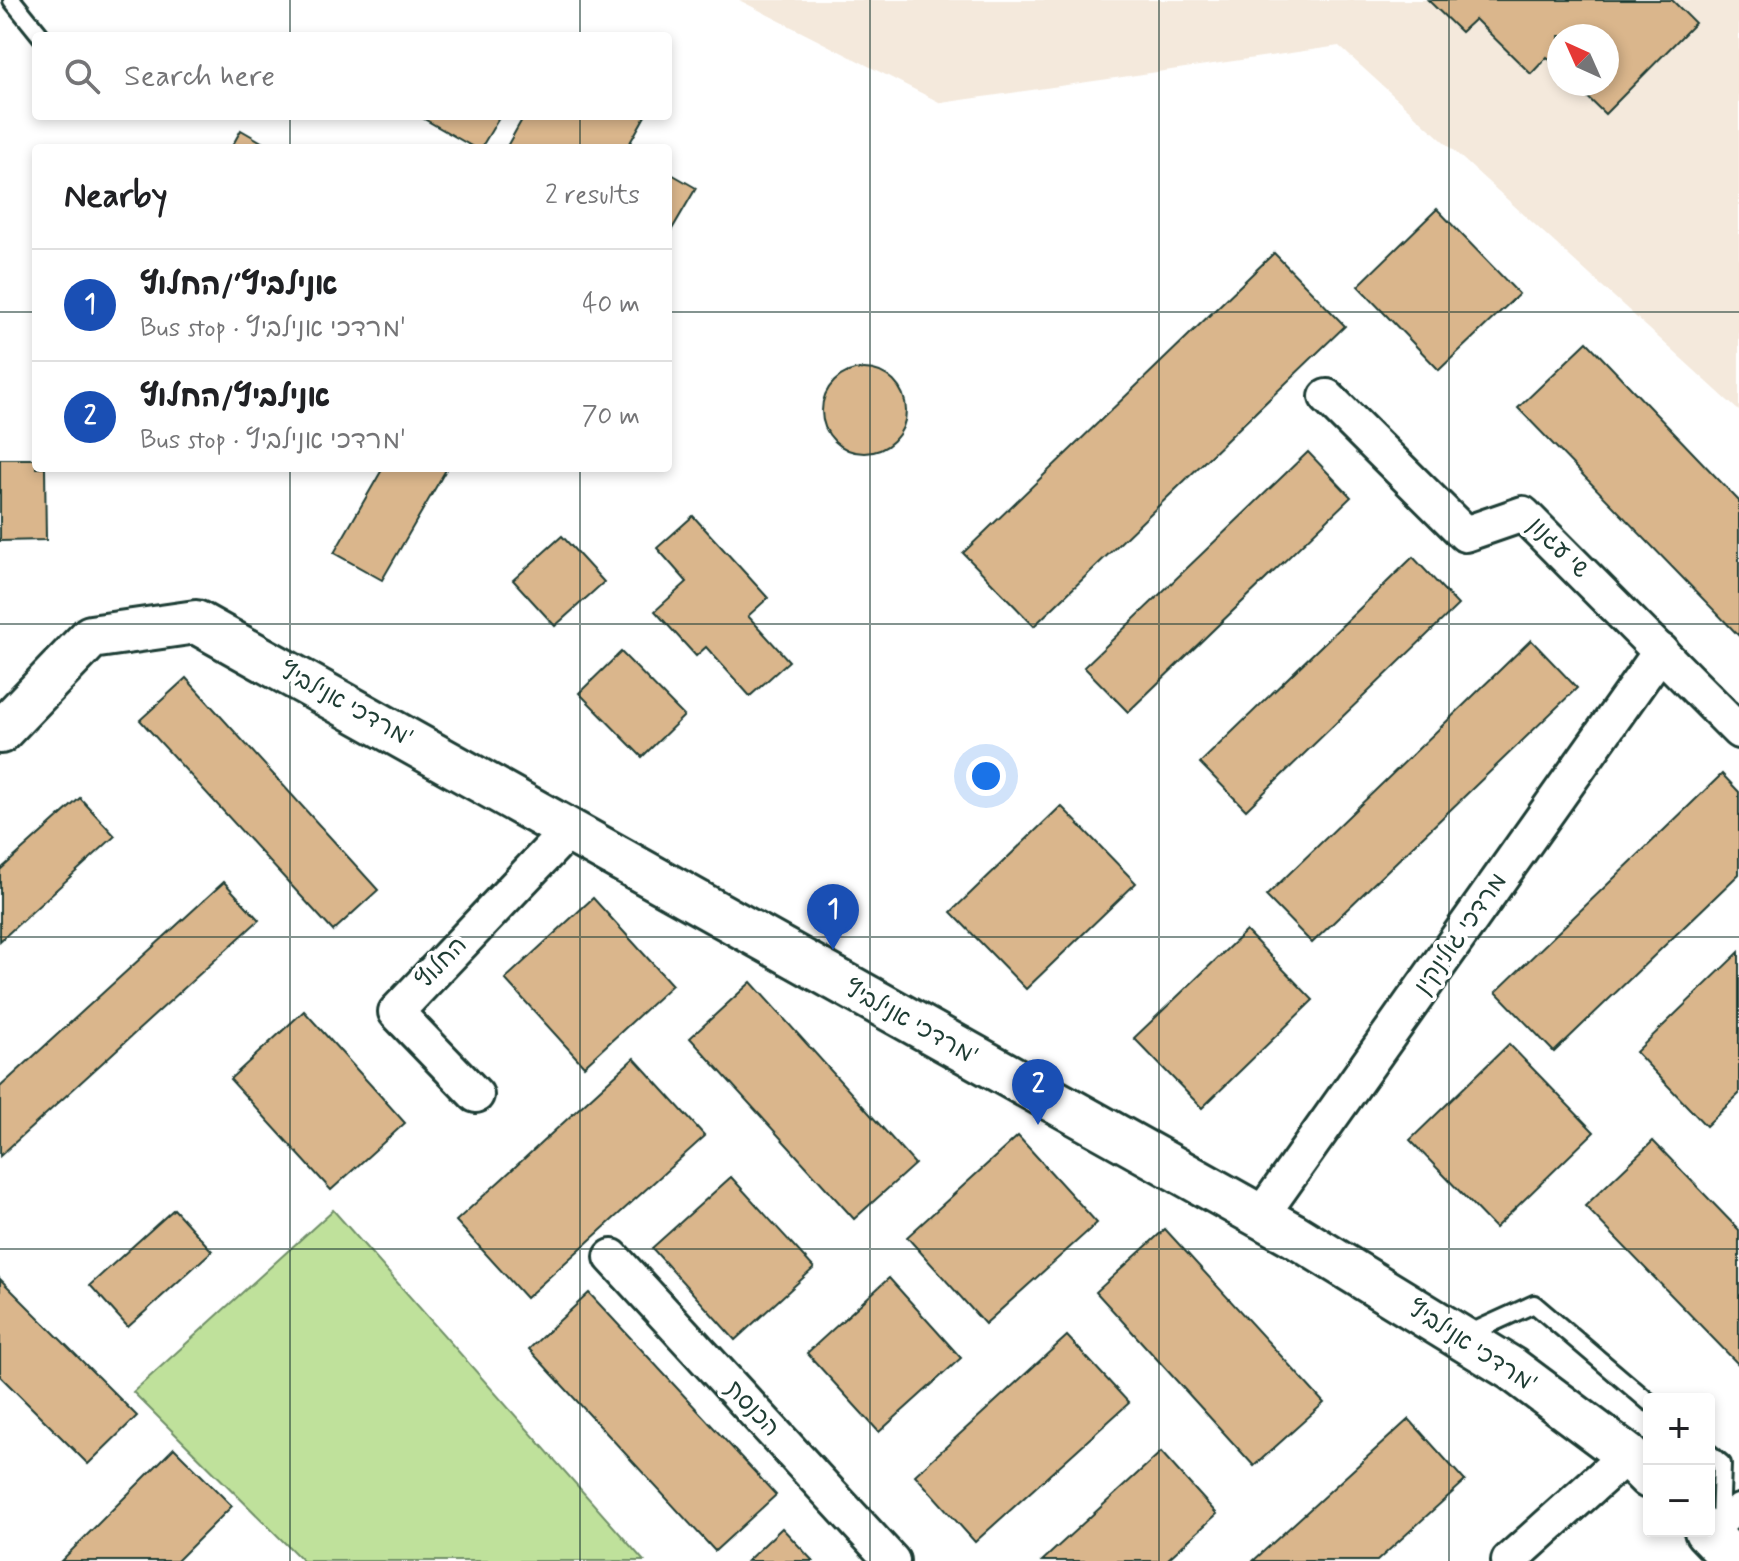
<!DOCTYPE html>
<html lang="en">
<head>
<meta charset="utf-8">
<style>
	body { margin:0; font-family:Mynerve,"Playpen Sans Hebrew",sans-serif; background:#f2f2f2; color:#202124 }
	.controls { position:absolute; right:24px; bottom:24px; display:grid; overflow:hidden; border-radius:8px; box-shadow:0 4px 12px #0003 }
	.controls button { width:72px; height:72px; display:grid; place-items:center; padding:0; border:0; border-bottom:2px solid #e0e0e0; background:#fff; color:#202124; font:40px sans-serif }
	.compass { position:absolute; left:1547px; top:24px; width:72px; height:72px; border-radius:50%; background:#fff; box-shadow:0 4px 12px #0003; rotate:315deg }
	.you { position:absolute; left:986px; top:776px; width:28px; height:28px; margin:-20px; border:6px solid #fff; border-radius:50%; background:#1a73e8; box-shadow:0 0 0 12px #1a73e833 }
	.badge { display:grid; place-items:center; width:52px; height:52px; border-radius:50%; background:#d93025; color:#fff; font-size:26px; font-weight:700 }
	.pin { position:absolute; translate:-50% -66px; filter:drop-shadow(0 2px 4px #0008) }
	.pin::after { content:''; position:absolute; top:42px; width:28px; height:24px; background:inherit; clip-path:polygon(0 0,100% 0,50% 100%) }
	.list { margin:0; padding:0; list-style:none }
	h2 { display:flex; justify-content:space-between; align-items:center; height:104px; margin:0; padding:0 32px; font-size:34px }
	h2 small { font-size:26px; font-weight:400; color:#757577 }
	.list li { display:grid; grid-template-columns:52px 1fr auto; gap:24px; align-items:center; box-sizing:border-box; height:112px; padding:0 32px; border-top:2px solid #e0e0e0 }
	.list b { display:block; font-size:30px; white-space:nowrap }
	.list p { margin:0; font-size:26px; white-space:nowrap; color:#757577 }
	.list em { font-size:26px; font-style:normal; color:#757577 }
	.icon { flex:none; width:44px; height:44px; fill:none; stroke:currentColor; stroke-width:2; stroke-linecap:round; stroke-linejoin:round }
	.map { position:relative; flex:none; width:1739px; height:1561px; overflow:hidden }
	.search { position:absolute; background:#fff; box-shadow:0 4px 12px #0003; left:32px; top:32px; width:640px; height:88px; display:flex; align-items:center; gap:20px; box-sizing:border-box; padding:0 28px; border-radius:8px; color:#757577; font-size:30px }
	.panel { position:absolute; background:#fff; box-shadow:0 4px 12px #0003; left:32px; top:144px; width:640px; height:328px; border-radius:8px }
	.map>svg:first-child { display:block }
	.built { fill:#f4e9dc; fill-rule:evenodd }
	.green { fill:#bfe19b; stroke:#6f8f68; stroke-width:2 }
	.building { fill:#dab68c; stroke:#1f3d34; stroke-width:2 }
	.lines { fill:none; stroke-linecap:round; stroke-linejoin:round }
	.service-casing { stroke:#1f3d34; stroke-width:22 }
	.pedestrian-casing { stroke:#1f3d34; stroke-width:32 }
	.minor-casing { stroke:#1f3d34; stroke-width:40 }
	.tertiary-casing { stroke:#1f3d34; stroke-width:48 }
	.service { stroke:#fff; stroke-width:16 }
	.pedestrian { stroke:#fff; stroke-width:26 }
	.minor { stroke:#fff; stroke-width:34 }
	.tertiary { stroke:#fff; stroke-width:42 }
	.grid { fill:none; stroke:#1f3d34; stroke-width:2; stroke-opacity:0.55 }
	.labels { text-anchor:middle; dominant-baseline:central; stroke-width:8; stroke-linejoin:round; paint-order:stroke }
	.street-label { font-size:24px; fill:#1f3d34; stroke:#fff }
</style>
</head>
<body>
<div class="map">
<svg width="1739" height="1561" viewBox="0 0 1739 1561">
	<rect width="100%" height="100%" fill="#fff"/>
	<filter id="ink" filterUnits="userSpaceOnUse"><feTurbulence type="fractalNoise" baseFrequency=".0125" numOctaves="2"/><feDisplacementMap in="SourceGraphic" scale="16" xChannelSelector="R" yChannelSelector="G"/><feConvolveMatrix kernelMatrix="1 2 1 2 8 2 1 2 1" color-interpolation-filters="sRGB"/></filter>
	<g filter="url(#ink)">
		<path class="built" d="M739,0H1739V411L1339,46L941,103ZM1559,36H1607V84H1559Z"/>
		<polygon class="green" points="333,1210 644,1561 303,1561 133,1392"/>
		<g class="building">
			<polygon points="1428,0 1672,0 1695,23 1605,114 1574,84 1607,84 1607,36 1559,36 1559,69 1547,57 1531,74 1475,19 1461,32"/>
			<polygon points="419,116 495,116 499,118 481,148 475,148"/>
			<polygon points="524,116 645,116 627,148 506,148"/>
			<polygon points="241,130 272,148 231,148"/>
			<polygon points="668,172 696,188 668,236"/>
			<polygon points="1437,209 1519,294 1439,370 1358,286"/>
			<polygon points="1274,253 1345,326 1034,626 963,553"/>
			<polygon points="1587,342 1739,501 1739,636 1518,408"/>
			<circle cx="864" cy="411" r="42"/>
			<polygon points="1308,452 1351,497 1128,712 1084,667"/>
			<polygon points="0,459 36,459 36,468 45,468 46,540 0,541"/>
			<polygon points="383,468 447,468 382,580 334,553"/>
			<polygon points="693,516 768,598 748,616 789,661 750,696 706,647 696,656 655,611 687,582 657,548"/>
			<polygon points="562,536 604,582 555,626 513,580"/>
			<polygon points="1413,557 1458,605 1246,810 1200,763"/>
			<polygon points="1531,640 1577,688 1312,943 1266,896"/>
			<polygon points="621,652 684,716 642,757 579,693"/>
			<polygon points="186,678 378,890 333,931 140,720"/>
			<polygon points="1722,774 1739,792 1739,874 1554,1052 1496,992"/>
			<polygon points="80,798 115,836 0,941 0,870"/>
			<polygon points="1061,806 1136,883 1026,989 951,912"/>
			<polygon points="224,882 259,920 0,1156 0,1087"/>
			<polygon points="593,898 672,985 584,1066 505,979"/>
			<polygon points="1246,931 1313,1000 1202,1108 1134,1038"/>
			<polygon points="1739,952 1739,1094 1706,1126 1636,1052"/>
			<polygon points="751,982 915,1164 854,1219 690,1038"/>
			<polygon points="304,1011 405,1123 331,1190 230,1079"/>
			<polygon points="1509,1044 1594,1132 1495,1228 1410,1140"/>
			<polygon points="634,1058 705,1136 526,1298 456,1221"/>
			<polygon points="1018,1136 1097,1223 985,1324 907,1237"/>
			<polygon points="1653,1141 1739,1230 1739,1365 1585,1206"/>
			<polygon points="731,1177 814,1268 735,1340 652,1248"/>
			<polygon points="174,1209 212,1251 128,1327 90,1285"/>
			<polygon points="1165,1229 1324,1403 1254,1466 1096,1292"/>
			<polygon points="889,1278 961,1358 879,1432 807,1353"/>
			<polygon points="0,1279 137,1416 88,1464 0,1376"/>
			<polygon points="589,1293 776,1495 715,1551 529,1349"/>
			<polygon points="1067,1336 1129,1403 975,1542 915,1475"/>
			<polygon points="1409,1419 1465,1481 1377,1561 1253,1561"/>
			<polygon points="174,1448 232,1506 177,1561 61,1561"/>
			<polygon points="1161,1452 1217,1514 1166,1561 1042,1561"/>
			<polygon points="782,1528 813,1561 747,1561"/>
		</g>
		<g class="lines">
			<defs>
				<g id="service">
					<polyline points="12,0 41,36"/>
					<polyline points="1466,1335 1534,1304 1649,1402"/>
					<polyline points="1709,1453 1722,1464 1720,1527"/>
				</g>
				<polyline id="pedestrian" points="1720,1525 1739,1508"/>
				<g id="minor">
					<polyline points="1327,397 1465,534 1523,514 1739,731"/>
					<polyline points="476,1095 396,1012 568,831"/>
					<polyline points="1260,1217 1661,651"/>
					<polyline points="612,1257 892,1561"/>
					<polyline points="1509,1561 1627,1455"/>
				</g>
				<g id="tertiary">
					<polyline points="0,732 91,637 196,622 1292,1234 1512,1369 1627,1455 1649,1477"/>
					<polyline points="1706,1531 1735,1561"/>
				</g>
			</defs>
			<use href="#service" class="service-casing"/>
			<use href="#pedestrian" class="pedestrian-casing"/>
			<use href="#minor" class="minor-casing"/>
			<use href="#tertiary" class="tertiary-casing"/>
			<use href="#service" class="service"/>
			<use href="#pedestrian" class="pedestrian"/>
			<use href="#minor" class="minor"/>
			<use href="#tertiary" class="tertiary"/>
		</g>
	</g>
	<path class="grid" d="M290,0V36M580,0V36M870,0V1561M1159,0V1561M1449,0V1561M290,116V148M580,116V148M0,312H36M668,312H1739M290,468V1561M580,468V1561M0,624H1739M0,937H1739M0,1249H1739"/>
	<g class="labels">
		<g class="street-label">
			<text transform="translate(1558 548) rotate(45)">שי עגנון</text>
			<text transform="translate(346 705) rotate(29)">מרדכי אנילביץ'</text>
			<text transform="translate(1461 934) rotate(-55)">מרדכי גולינקין</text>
			<text transform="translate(442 963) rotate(-46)">החלוץ</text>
			<text transform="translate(911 1023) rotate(29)">מרדכי אנילביץ'</text>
			<text transform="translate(1472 1347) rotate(33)">מרדכי אנילביץ'</text>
			<text transform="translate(752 1409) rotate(47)">הכנסת</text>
		</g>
	</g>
</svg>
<div class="controls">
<button>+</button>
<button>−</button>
</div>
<svg class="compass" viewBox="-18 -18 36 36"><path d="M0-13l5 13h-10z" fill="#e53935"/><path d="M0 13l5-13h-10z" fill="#757577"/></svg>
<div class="you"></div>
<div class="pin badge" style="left:833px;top:950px;background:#1a4fb4">1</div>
<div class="pin badge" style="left:1038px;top:1125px;background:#1a4fb4">2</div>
<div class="search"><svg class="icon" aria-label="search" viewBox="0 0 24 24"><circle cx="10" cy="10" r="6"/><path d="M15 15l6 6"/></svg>Search here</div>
<section class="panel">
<h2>Nearby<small>2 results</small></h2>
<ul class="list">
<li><span class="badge" style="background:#1a4fb4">1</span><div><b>אנילביץ׳/החלוץ</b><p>Bus stop · מרדכי אנילביץ'</p></div><em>40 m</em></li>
<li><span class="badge" style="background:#1a4fb4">2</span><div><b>אנילביץ/החלוץ</b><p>Bus stop · מרדכי אנילביץ'</p></div><em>70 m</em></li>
</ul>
</section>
</div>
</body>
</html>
